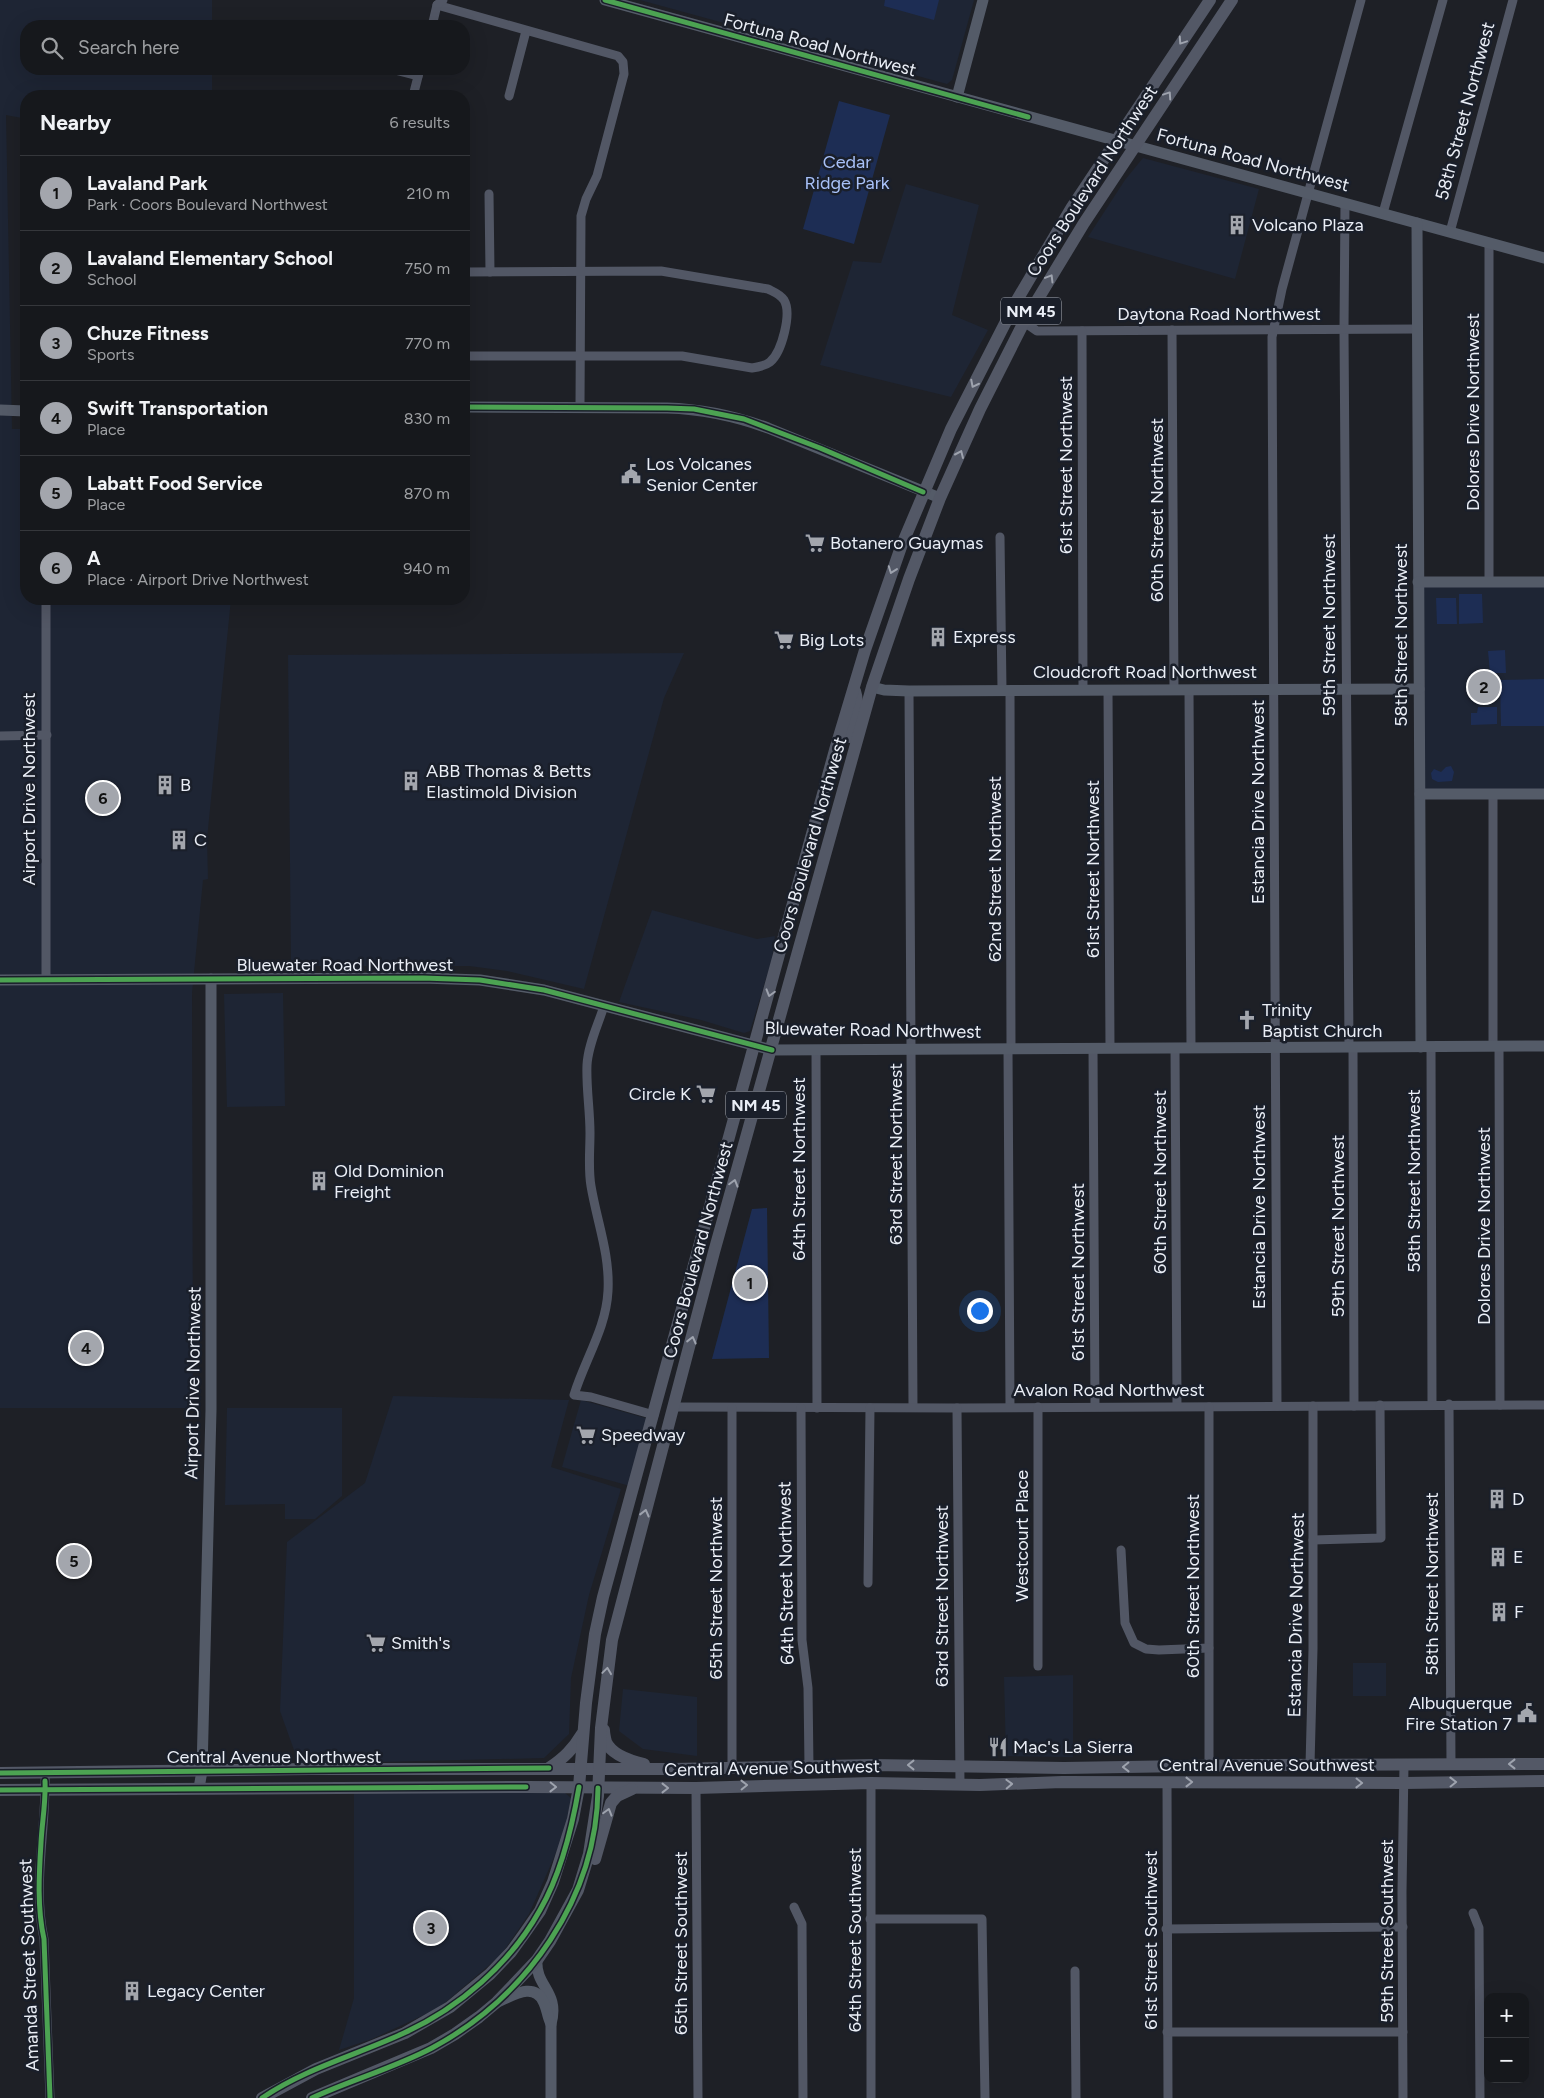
<!DOCTYPE html>
<html lang="en">
<head>
<meta charset="utf-8">
<style>
	body { margin:0; font-family:Figtree,sans-serif; background:#1f2125; color:#f1f3f6 }
	.controls { position:absolute; right:15px; bottom:15px; display:grid; overflow:hidden; border-radius:10px; box-shadow:0 5px 20px #0002 }
	.controls button { width:45px; height:45px; display:grid; place-items:center; padding:0; border:0; border-bottom:1px solid #35373b; background:#16181c; color:#f1f3f6; font:25px sans-serif }
	.you { position:absolute; left:979px; top:1310px; width:18px; height:18px; margin:-12px; border:4px solid #fff; border-radius:50%; background:#1a73e8; box-shadow:0 0 0 8px #1a73e833 }
	.badge { display:grid; place-items:center; width:32px; height:32px; border-radius:50%; background:#a3a6ad; color:#111; font-size:16px; font-weight:700 }
	.pin { position:absolute; translate:-50% -50%; border:2px solid #fff; box-shadow:0 1px 5px #0006 }
	.list { margin:0; padding:0; list-style:none }
	h2 { display:flex; justify-content:space-between; align-items:center; height:65px; margin:0; padding:0 20px; font-size:21px }
	h2 small { font-size:16px; font-weight:400; color:#9ea0a3 }
	.list li { display:grid; grid-template-columns:32px 1fr auto; gap:15px; align-items:center; box-sizing:border-box; height:75px; padding:0 20px; border-top:1px solid #35373b }
	.list b { display:block; font-size:19px; white-space:nowrap }
	.list p { margin:0; font-size:16px; white-space:nowrap; color:#9ea0a3 }
	.list em { font-size:16px; font-style:normal; color:#9ea0a3 }
	.icon { flex:none; width:28px; height:28px; fill:none; stroke:currentColor; stroke-width:2; stroke-linecap:round; stroke-linejoin:round }
	.map { position:relative; flex:none; width:1544px; height:2098px; overflow:hidden }
	.search { position:absolute; background:#16181c; box-shadow:0 5px 20px #0002; left:20px; top:20px; width:450px; height:55px; display:flex; align-items:center; gap:12px; box-sizing:border-box; padding:0 18px; border-radius:20px; color:#9ea0a3; font-size:19px }
	.panel { position:absolute; background:#16181c; box-shadow:0 5px 20px #0002; left:20px; top:90px; width:450px; height:515px; border-radius:20px }
	.map>svg:first-child { display:block }
	.built { fill:#1e2534 }
	.green { fill:#1d2d54 }
	.lines { fill:none; stroke-linecap:round; stroke-linejoin:round }
	.street { stroke:#525765; stroke-width:9 }
	.secondary { stroke:#545b68; stroke-width:11 }
	.primary { stroke:#535866; stroke-width:12 }
	.cycleway-casing { stroke:#1a1f2a; stroke-width:8 }
	.cycleway { stroke:#4ca352; stroke-width:5 }
	.oneway { stroke:#9ea3ae }
	.labels { text-anchor:middle; dominant-baseline:central; stroke-width:5; stroke-linejoin:round; paint-order:stroke }
	.shield { fill:#1a1f2a; stroke:#acb0b9; stroke-width:1 }
	.shield-label { font-size:16px; font-weight:bold; fill:#eaeef6 }
	.street-label { font-size:18px; fill:#eaeef6; stroke:#1a1f2a }
	.park-label { font-size:18px; fill:#a8c1f8; stroke:#1a1f2a }
	.poi-label { font-size:18px; fill:#eaeef6; stroke:#1a1f2a; text-anchor:start }
</style>
</head>
<body>
<div class="map">
<svg width="1544" height="2098" viewBox="0 0 1544 2098">
	<rect width="100%" height="100%" fill="#1e2026"/>
	<g class="built">
		<polygon points="0,0 212,0 212,26 26,26 26,69 212,69 212,96 26,96 26,398 22,118 6,115 12,429 26,429 26,599 231,599 207,839 208,879 203,880 192,993 193,1408 0,1408"/>
		<polygon points="640,0 974,0 952,80 947,84"/>
		<polygon points="1143,158 1259,189 1235,279 1088,237 1125,180"/>
		<polygon points="906,184 979,205 952,315 988,330 951,397 820,365 853,261 881,263"/>
		<polygon points="1424,586 1544,586 1544,789 1425,789"/>
		<polygon points="684,653 664,698 584,989 507,971 469,966 291,966 288,655"/>
		<polygon points="652,910 757,939 775,936 772,959 750,1031 744,1033 701,1020 619,1002"/>
		<polygon points="283,993 285,1106 227,1107 224,994"/>
		<polygon points="393,1396 569,1400 551,1467 621,1489 589,1595 571,1678 569,1734 544,1758 299,1764 280,1711 287,1542 365,1483"/>
		<polygon points="581,1400 649,1419 630,1486 562,1467"/>
		<polygon points="227,1408 342,1408 342,1496 315,1519 285,1519 285,1504 225,1505"/>
		<rect x="1353" y="1663" width="33" height="33"/>
		<polygon points="1073,1675 1073,1757 1006,1756 1004,1677"/>
		<polygon points="623,1689 697,1697 697,1756 643,1749 619,1731"/>
		<polygon points="354,1791 564,1792 571,1798 565,1831 552,1862 529,1914 501,1955 439,2008 372,2039 339,2050 354,1998"/>
	</g>
	<g class="green">
		<polygon points="885,0 939,0 934,20 884,6"/>
		<polygon points="839,101 890,115 854,244 803,229"/>
		<polygon points="1459,594 1482,594 1483,623 1459,624"/>
		<polygon points="1436,598 1456,598 1457,624 1437,624"/>
		<polygon points="1505,650 1506,673 1490,673 1488,651"/>
		<polygon points="1544,679 1544,726 1501,726 1500,680"/>
		<polygon points="1478,707 1497,707 1497,724 1471,725 1471,713 1477,713"/>
		<polygon points="1451,766 1454,772 1452,781 1438,782 1432,779 1431,773 1434,769 1441,772 1446,767"/>
		<polygon points="767,1208 769,1358 712,1359 752,1209"/>
	</g>
	<g class="lines">
		<g class="street">
			<polyline points="437,5 618,56 623,62 624,74 597,176 586,199 581,216 580,407"/>
			<polyline points="432,26 437,5 443,0"/>
			<polyline points="391,69 418,76"/>
			<polyline points="413,96 420,69"/>
			<polyline points="509,96 526,31"/>
			<polyline points="489,194 490,272"/>
			<polyline points="1345,203 1344,330 1349,1047"/>
			<polyline points="1383,213 1443,0"/>
			<polyline points="1450,232 1513,0"/>
			<polyline points="1489,243 1489,582"/>
			<path d="M464,272L661,271L768,289C774,292 780,294 784,300C792,313 782,352 770,362C765,366 759,367 752,368L682,356H464"/>
			<polyline points="1024,322 1037,331 1417,329"/>
			<polyline points="1172,330 1174,690"/>
			<polyline points="1082,331 1083,689"/>
			<polyline points="1000,537 1002,690"/>
			<polyline points="46,599 46,980"/>
			<polyline points="1010,690 1011,1049"/>
			<polyline points="1108,690 1110,1048"/>
			<polyline points="1189,690 1191,1048"/>
			<polyline points="909,691 913,1407"/>
			<polyline points="0,736 47,735"/>
			<path d="M604,1006C598,1025 588,1045 587,1065C586,1087 590,1110 590,1133C590,1151 588,1169 591,1186C597,1222 610,1254 608,1291C606,1329 585,1359 574,1395L591,1397L654,1415"/>
			<polyline points="1493,1046 1493,794"/>
			<polyline points="1499,1046 1500,1405"/>
			<polyline points="1353,1047 1354,1406"/>
			<polyline points="1431,1047 1432,1405"/>
			<polyline points="1093,1048 1095,1406"/>
			<polyline points="1175,1048 1177,1406"/>
			<polyline points="1008,1049 1010,1407"/>
			<polyline points="816,1050 817,1408"/>
			<polyline points="1449,1404 1451,1764"/>
			<polyline points="1277,1406 1272,337 1282,289 1361,0"/>
			<polyline points="675,1407 957,1408 1544,1405"/>
			<polyline points="1209,1407 1209,1765"/>
			<polyline points="732,1408 732,1768"/>
			<polyline points="801,1408 802,1640 808,1688 809,1767"/>
			<polyline points="957,1408 960,1785"/>
			<polyline points="1313,1540 1381,1538 1380,1405"/>
			<polyline points="1121,1550 1125,1623 1134,1643 1146,1649 1159,1650 1209,1648"/>
			<polyline points="868,1583 870,1408"/>
			<polyline points="1038,1666 1038,1407"/>
			<polyline points="1310,1765 1313,1649 1313,1406"/>
			<path d="M45,1772C47,1827 32,1884 44,1939L50,2098"/>
			<polyline points="1167,1782 1168,2098"/>
			<polyline points="696,1788 698,2098"/>
			<polyline points="794,1907 802,1924 803,2098"/>
			<polyline points="1473,1913 1479,1928 1480,2098"/>
			<polyline points="870,1919 982,1919 985,2098"/>
			<polyline points="1166,1929 1403,1927"/>
			<polyline points="1075,1971 1076,2098"/>
			<polyline points="1167,2032 1403,2032"/>
			<polyline points="871,2098 871,1783"/>
			<polyline points="1403,2098 1402,1892 1404,1765"/>
		</g>
		<g class="secondary">
			<polyline points="605,0 1544,258"/>
			<polyline points="957,97 983,0"/>
			<polyline points="1417,223 1421,1047"/>
			<path d="M464,407L667,408C702,409 735,416 768,428L940,498"/>
			<polyline points="0,410 26,411"/>
			<polyline points="1418,582 1544,582"/>
			<polyline points="872,687 884,690 909,691 1419,689"/>
			<polyline points="1420,794 1544,794"/>
			<polyline points="0,980 423,978 480,980 544,990 772,1050 1544,1046"/>
			<polyline points="199,1788 202,1771 211,1410 211,979"/>
			<path d="M537,1960C535,1987 560,1991 551,2024V2098"/>
			<path d="M497,2002C511,1997 533,1981 543,2001C547,2008 547,2016 551,2024"/>
		</g>
		<g class="primary">
			<path d="M850,737C854,722 860,707 855,691"/>
			<path d="M604,1730C604,1733 605,1738 606,1742C612,1755 631,1761 644,1764"/>
			<path d="M549,1768C564,1758 573,1749 582,1734"/>
			<polyline points="0,1773 310,1769 672,1769 872,1765 1064,1768 1248,1765 1544,1764"/>
			<polyline points="0,1790 526,1787 696,1788 871,1783 980,1785 1062,1782 1404,1783 1544,1781"/>
			<polyline points="595,1859 611,1803 617,1796 632,1789"/>
			<polyline points="262,2098 316,2069 405,2033 450,2007 490,1974 511,1952 524,1934 540,1911 553,1882 573,1819 579,1787 586,1703 595,1634 603,1597 835,750 865,650 901,547 951,429 1017,300 1072,207 1210,0"/>
			<polyline points="312,2098 431,2048 455,2034 479,2017 497,2002 537,1960 550,1941 578,1890 589,1854 598,1796 601,1728 612,1640 714,1252 872,687 909,579 940,498 980,409 1024,322 1084,223 1232,0"/>
		</g>
		<defs>
			<g id="cycleway">
				<polyline points="605,0 1028,117"/>
				<polyline points="464,407 667,408 694,409 744,419 820,448 923,492"/>
				<polyline points="0,980 423,978 480,980 544,990 772,1050"/>
				<polyline points="0,1773 549,1768"/>
				<path d="M45,1781C46,1802 42,1822 41,1843C39,1874 37,1908 44,1939L50,2098"/>
				<polyline points="0,1790 526,1787"/>
				<path d="M262,2098C306,2068 357,2055 404,2033C459,2008 510,1964 540,1910C561,1874 572,1828 579,1787"/>
				<path d="M312,2098C351,2080 394,2068 432,2048C527,1997 597,1898 598,1788"/>
			</g>
		</defs>
		<use href="#cycleway" class="cycleway-casing"/>
		<use href="#cycleway" class="cycleway"/>
	</g>
	<defs><path id="oneway-chevron" d="M-2-3.5L2.5 0L-2 3.5" fill="none" stroke-width="1.6" stroke-linecap="round" stroke-linejoin="round" transform="scale(1.25)"/></defs>
	<g class="oneway">
		<use href="#oneway-chevron" transform="translate(1182 41) rotate(124)"/>
		<use href="#oneway-chevron" transform="translate(1168 95) rotate(-56)"/>
		<use href="#oneway-chevron" transform="translate(1050 278) rotate(-59)"/>
		<use href="#oneway-chevron" transform="translate(974 384) rotate(117)"/>
		<use href="#oneway-chevron" transform="translate(960 454) rotate(-66)"/>
		<use href="#oneway-chevron" transform="translate(892 570) rotate(110)"/>
		<use href="#oneway-chevron" transform="translate(770 993) rotate(106)"/>
		<use href="#oneway-chevron" transform="translate(734 1183) rotate(-74)"/>
		<use href="#oneway-chevron" transform="translate(692 1340) rotate(-76)"/>
		<use href="#oneway-chevron" transform="translate(645 1513) rotate(-76)"/>
		<use href="#oneway-chevron" transform="translate(607 1671) rotate(-82)"/>
		<use href="#oneway-chevron" transform="translate(1512 1764) rotate(-180)"/>
		<use href="#oneway-chevron" transform="translate(911 1765) rotate(-180)"/>
		<use href="#oneway-chevron" transform="translate(1126 1767) rotate(179)"/>
		<use href="#oneway-chevron" transform="translate(1189 1782)"/>
		<use href="#oneway-chevron" transform="translate(1453 1782) rotate(-1)"/>
		<use href="#oneway-chevron" transform="translate(1359 1783) rotate(1)"/>
		<use href="#oneway-chevron" transform="translate(1009 1784) rotate(-2)"/>
		<use href="#oneway-chevron" transform="translate(744 1785) rotate(-1)"/>
		<use href="#oneway-chevron" transform="translate(553 1787) rotate(1)"/>
		<use href="#oneway-chevron" transform="translate(665 1788)"/>
		<use href="#oneway-chevron" transform="translate(608 1812) rotate(-74)"/>
	</g>
	<defs>
		<symbol id="building-bare" viewBox="-9 -9 18 18"><path d="M-4-6H4V6H1V3H-1V6H-4ZM-2.5-4.3h1.7v1.8h-1.7ZM.8-4.3h1.7v1.8H.8ZM-2.5-1h1.7V.8h-1.7ZM.8-1h1.7V.8H.8Z" fill="#a3a6ad" stroke="#1a1f2a" stroke-width="2.5" paint-order="stroke"/></symbol>
		<symbol id="civic-bare" viewBox="-9 -9 18 18"><path d="M-.6-6.5H3V-4.5H.6V-3L4-1V1h2V6H-6V1h2V-1L-.6-3ZM-1.2 2.5V6h2.4V2.5Z" fill="#a3a6ad" stroke="#1a1f2a" stroke-width="2.5" paint-order="stroke"/></symbol>
		<symbol id="supermarket-bare" viewBox="-9 -9 18 18"><path d="M-6-5.5h2.5l.6 2H6L4.5 2H-2.5L-4.4-4H-6ZM-1.5 3.2a1.3 1.3 0 1 0 .1 0ZM3 3.2a1.3 1.3 0 1 0 .1 0Z" fill="#a3a6ad" stroke="#1a1f2a" stroke-width="2.5" paint-order="stroke"/></symbol>
		<symbol id="church-bare" viewBox="-9 -9 18 18"><path d="M-1.2-6h2.4v3.5h3.3v2.4h-3.3V6h-2.4V-.1h-3.3v-2.4h3.3Z" fill="#a3a6ad" stroke="#1a1f2a" stroke-width="2.5" paint-order="stroke"/></symbol>
		<symbol id="restaurant-bare" viewBox="-9 -9 18 18"><path d="M-5-6h1v4h1v-4h1v4h1v-4h1v5L-1.5 .5V6h-2V.5L-5-1ZM5-6V6H3V1.5H1.5Q1.5-4 5-6Z" fill="#a3a6ad" stroke="#1a1f2a" stroke-width="2.5" paint-order="stroke"/></symbol>
	</defs>
	<g fill-rule="evenodd">
		<use href="#building-bare" x="1223" y="211" width="28" height="28"/>
		<use href="#civic-bare" x="617" y="460" width="28" height="28"/>
		<use href="#supermarket-bare" x="801" y="529" width="28" height="28"/>
		<use href="#building-bare" x="924" y="623" width="28" height="28"/>
		<use href="#supermarket-bare" x="770" y="626" width="28" height="28"/>
		<use href="#building-bare" x="397" y="767" width="28" height="28"/>
		<use href="#building-bare" x="151" y="771" width="28" height="28"/>
		<use href="#building-bare" x="165" y="826" width="28" height="28"/>
		<use href="#church-bare" x="1233" y="1006" width="28" height="28"/>
		<use href="#supermarket-bare" x="692" y="1080" width="28" height="28"/>
		<use href="#building-bare" x="305" y="1167" width="28" height="28"/>
		<use href="#supermarket-bare" x="572" y="1421" width="28" height="28"/>
		<use href="#building-bare" x="1483" y="1485" width="28" height="28"/>
		<use href="#building-bare" x="1484" y="1543" width="28" height="28"/>
		<use href="#building-bare" x="1485" y="1598" width="28" height="28"/>
		<use href="#supermarket-bare" x="362" y="1629" width="28" height="28"/>
		<use href="#civic-bare" x="1513" y="1699" width="28" height="28"/>
		<use href="#restaurant-bare" x="984" y="1733" width="28" height="28"/>
		<use href="#building-bare" x="118" y="1977" width="28" height="28"/>
	</g>
	<g class="labels">
		<g class="shield">
			<rect x="1001" y="297.5" width="60" height="27" rx="4"/>
			<rect x="726" y="1091.5" width="60" height="27" rx="4"/>
		</g>
		<g class="shield-label">
			<text x="1031" y="311">NM 45</text>
			<text x="756" y="1105">NM 45</text>
		</g>
		<g class="street-label">
			<text transform="translate(820 45) rotate(15)">Fortuna Road Northwest</text>
			<text transform="translate(1465 111) rotate(-75)">58th Street Northwest</text>
			<text transform="translate(1253 160) rotate(15)">Fortuna Road Northwest</text>
			<text transform="translate(1092 181) rotate(-57)">Coors Boulevard Northwest</text>
			<text x="1219" y="314">Daytona Road Northwest</text>
			<text transform="translate(1473 412) rotate(-90)">Dolores Drive Northwest</text>
			<text transform="translate(1066 465) rotate(-90)">61st Street Northwest</text>
			<text transform="translate(1157 510) rotate(-90)">60th Street Northwest</text>
			<text transform="translate(1329 625) rotate(-90)">59th Street Northwest</text>
			<text transform="translate(1401 635) rotate(-90)">58th Street Northwest</text>
			<text x="1145" y="672">Cloudcroft Road Northwest</text>
			<text transform="translate(29 789) rotate(-90)">Airport Drive Northwest</text>
			<text transform="translate(1258 802) rotate(-90)">Estancia Drive Northwest</text>
			<text transform="translate(810 845) rotate(-74)">Coors Boulevard Northwest</text>
			<text transform="translate(995 869) rotate(-90)">62nd Street Northwest</text>
			<text transform="translate(1093 869) rotate(-90)">61st Street Northwest</text>
			<text x="345" y="965">Bluewater Road Northwest</text>
			<text transform="translate(873 1030) rotate(1)">Bluewater Road Northwest</text>
			<text transform="translate(896 1154) rotate(-90)">63rd Street Northwest</text>
			<text transform="translate(799 1169) rotate(-90)">64th Street Northwest</text>
			<text transform="translate(1414 1181) rotate(-90)">58th Street Northwest</text>
			<text transform="translate(1160 1182) rotate(-90)">60th Street Northwest</text>
			<text transform="translate(1259 1207) rotate(-90)">Estancia Drive Northwest</text>
			<text transform="translate(1338 1226) rotate(-90)">59th Street Northwest</text>
			<text transform="translate(1484 1226) rotate(-90)">Dolores Drive Northwest</text>
			<text transform="translate(698 1250) rotate(-75)">Coors Boulevard Northwest</text>
			<text transform="translate(1078 1272) rotate(-90)">61st Street Northwest</text>
			<text transform="translate(193 1383) rotate(-89)">Airport Drive Northwest</text>
			<text x="1109" y="1390">Avalon Road Northwest</text>
			<text transform="translate(1022 1536) rotate(-90)">Westcourt Place</text>
			<text transform="translate(786 1573) rotate(-91)">64th Street Northwest</text>
			<text transform="translate(1432 1584) rotate(-90)">58th Street Northwest</text>
			<text transform="translate(1193 1586) rotate(-90)">60th Street Northwest</text>
			<text transform="translate(716 1588) rotate(-90)">65th Street Northwest</text>
			<text transform="translate(942 1596) rotate(-90)">63rd Street Northwest</text>
			<text transform="translate(1296 1615) rotate(-89)">Estancia Drive Northwest</text>
			<text x="274" y="1757">Central Avenue Northwest</text>
			<text x="1267" y="1765">Central Avenue Southwest</text>
			<text transform="translate(772 1768) rotate(-1)">Central Avenue Southwest</text>
			<text transform="translate(1387 1931) rotate(-90)">59th Street Southwest</text>
			<text transform="translate(855 1940) rotate(-90)">64th Street Southwest</text>
			<text transform="translate(1151 1940) rotate(-90)">61st Street Southwest</text>
			<text transform="translate(681 1943) rotate(-90)">65th Street Southwest</text>
			<text transform="translate(29 1965) rotate(-92)">Amanda Street Southwest</text>
		</g>
		<g class="park-label">
			<text x="847" y="162">Cedar<tspan x="847" dy="21">Ridge Park</tspan></text>
		</g>
		<g class="poi-label">
			<text x="1252" y="225">Volcano Plaza</text>
			<text x="646" y="464">Los Volcanes<tspan x="646" dy="21">Senior Center</tspan></text>
			<text x="830" y="543">Botanero Guaymas</text>
			<text x="953" y="637">Express</text>
			<text x="799" y="640">Big Lots</text>
			<text x="426" y="771">ABB Thomas &amp; Betts<tspan x="426" dy="21">Elastimold Division</tspan></text>
			<text x="180" y="785">B</text>
			<text x="194" y="840">C</text>
			<text x="1262" y="1010">Trinity<tspan x="1262" dy="21">Baptist Church</tspan></text>
			<text x="691" y="1094" text-anchor="end">Circle K</text>
			<text x="334" y="1171">Old Dominion<tspan x="334" dy="21">Freight</tspan></text>
			<text x="601" y="1435">Speedway</text>
			<text x="1512" y="1499">D</text>
			<text x="1513" y="1557">E</text>
			<text x="1514" y="1612">F</text>
			<text x="391" y="1643">Smith's</text>
			<text x="1512" y="1703" text-anchor="end">Albuquerque<tspan x="1512" dy="21">Fire Station 7</tspan></text>
			<text x="1013" y="1747">Mac's La Sierra</text>
			<text x="147" y="1991">Legacy Center</text>
		</g>
	</g>
</svg>
<div class="controls">
<button>+</button>
<button>−</button>
</div>
<div class="you"></div>
<div class="pin badge" style="left:750px;top:1283px">1</div>
<div class="pin badge" style="left:1484px;top:687px">2</div>
<div class="pin badge" style="left:431px;top:1928px">3</div>
<div class="pin badge" style="left:86px;top:1348px">4</div>
<div class="pin badge" style="left:74px;top:1561px">5</div>
<div class="pin badge" style="left:103px;top:798px">6</div>
<div class="search"><svg class="icon" aria-label="search" viewBox="0 0 24 24"><circle cx="10" cy="10" r="6"/><path d="M15 15l6 6"/></svg>Search here</div>
<section class="panel">
<h2>Nearby<small>6 results</small></h2>
<ul class="list">
<li><span class="badge">1</span><div><b>Lavaland Park</b><p>Park · Coors Boulevard Northwest</p></div><em>210 m</em></li>
<li><span class="badge">2</span><div><b>Lavaland Elementary School</b><p>School</p></div><em>750 m</em></li>
<li><span class="badge">3</span><div><b>Chuze Fitness</b><p>Sports</p></div><em>770 m</em></li>
<li><span class="badge">4</span><div><b>Swift Transportation</b><p>Place</p></div><em>830 m</em></li>
<li><span class="badge">5</span><div><b>Labatt Food Service</b><p>Place</p></div><em>870 m</em></li>
<li><span class="badge">6</span><div><b>A</b><p>Place · Airport Drive Northwest</p></div><em>940 m</em></li>
</ul>
</section>
</div>
</body>
</html>
